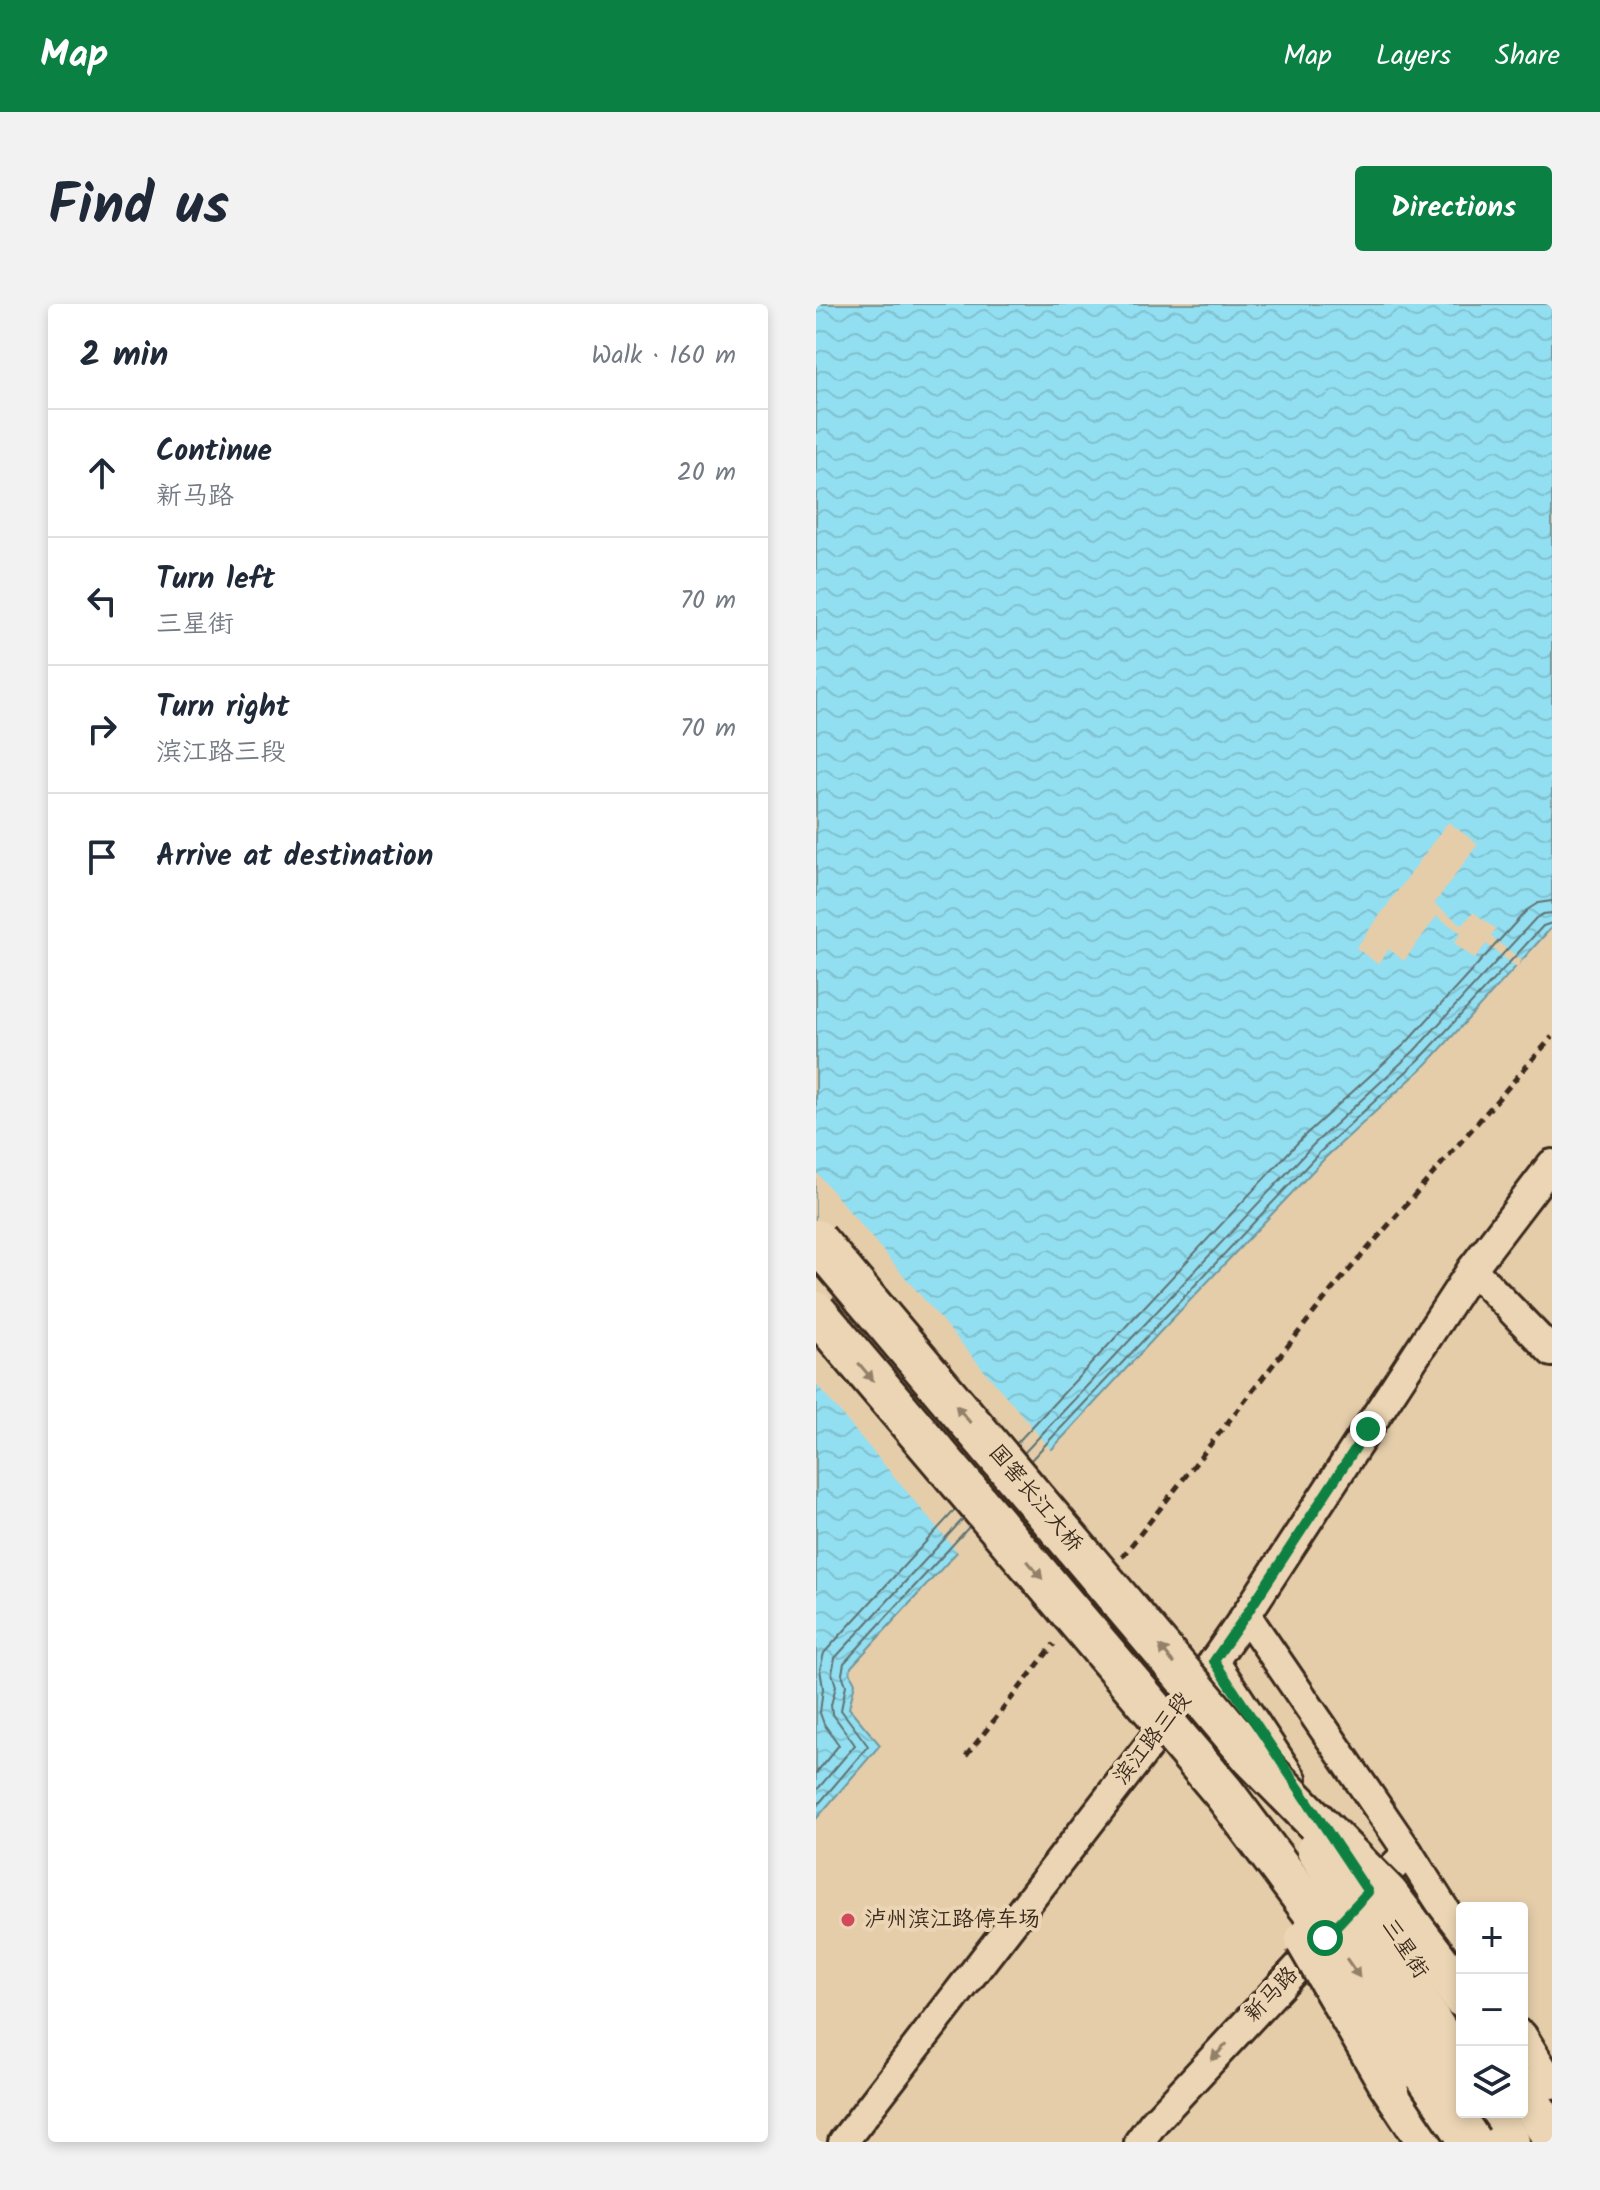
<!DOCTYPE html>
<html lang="en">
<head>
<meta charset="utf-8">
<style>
	body { margin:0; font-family:Kalam,"LXGW WenKai TC",sans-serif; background:#f2f2f3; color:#1f2937 }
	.controls { position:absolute; right:24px; bottom:24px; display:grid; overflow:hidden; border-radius:8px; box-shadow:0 4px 12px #0003 }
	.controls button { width:72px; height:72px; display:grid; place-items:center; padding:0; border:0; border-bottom:2px solid #e0e1e3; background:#fff; color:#1f2937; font:40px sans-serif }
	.stop { position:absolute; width:24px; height:24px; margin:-18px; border:6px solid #0b8043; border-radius:50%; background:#fff }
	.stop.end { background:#0b8043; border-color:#fff; box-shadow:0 2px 8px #0008 }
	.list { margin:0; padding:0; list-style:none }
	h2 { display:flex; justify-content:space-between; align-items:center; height:104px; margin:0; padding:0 32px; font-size:34px }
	h2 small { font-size:26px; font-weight:400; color:#747a83 }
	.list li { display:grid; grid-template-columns:52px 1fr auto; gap:24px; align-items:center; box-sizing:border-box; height:128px; padding:0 32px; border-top:2px solid #e0e1e3 }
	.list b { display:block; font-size:30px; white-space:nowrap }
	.list p { margin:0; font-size:26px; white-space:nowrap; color:#747a83 }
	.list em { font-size:26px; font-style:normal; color:#747a83 }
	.icon { flex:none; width:44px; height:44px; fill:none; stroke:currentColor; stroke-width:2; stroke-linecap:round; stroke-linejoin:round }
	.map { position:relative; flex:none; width:736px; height:1838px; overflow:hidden; border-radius:8px }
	header { display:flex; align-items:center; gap:48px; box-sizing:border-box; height:112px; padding:0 40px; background:#0b8043; color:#fff }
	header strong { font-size:38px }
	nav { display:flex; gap:44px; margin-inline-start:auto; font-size:28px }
	.intro { display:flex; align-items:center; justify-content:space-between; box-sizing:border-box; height:192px; padding:0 48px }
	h1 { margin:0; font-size:56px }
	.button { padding:20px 36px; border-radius:8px; background:#0b8043; color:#fff; font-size:28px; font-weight:700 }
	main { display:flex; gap:48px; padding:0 48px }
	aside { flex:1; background:#fff; border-radius:8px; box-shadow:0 4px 12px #0003 }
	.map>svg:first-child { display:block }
	.water { fill:url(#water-waves); stroke:#6f979d; stroke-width:2 }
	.pier { fill:#e5cdaa }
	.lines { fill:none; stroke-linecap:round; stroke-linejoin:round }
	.shore { stroke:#5e7272; stroke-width:2 }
	.minor-casing { stroke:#3b2a1e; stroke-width:34 }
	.highway-casing { stroke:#3b2a1e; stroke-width:46 }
	.path { stroke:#3b2a1e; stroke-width:5; stroke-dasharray:8 6; stroke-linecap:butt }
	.minor { stroke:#ebd5b4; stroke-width:28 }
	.highway { stroke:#ebd5b4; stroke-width:40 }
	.highway-bridge-casing { stroke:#3b2a1e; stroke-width:46; stroke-linecap:butt }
	.highway-bridge { stroke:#ebd5b4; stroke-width:40 }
	.oneway { fill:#938069 }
	.route { stroke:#0b8043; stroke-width:10 }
	.poi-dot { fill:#d1495b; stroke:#ebd5b4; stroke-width:3 }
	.labels { text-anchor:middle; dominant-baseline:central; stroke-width:8; stroke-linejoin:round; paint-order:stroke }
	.street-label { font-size:22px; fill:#3b2a1e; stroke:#ebd5b4 }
	.poi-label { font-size:22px; fill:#3b2a1e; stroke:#ebd5b4; text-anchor:start }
</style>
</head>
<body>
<header>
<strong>Map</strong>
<nav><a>Map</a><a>Layers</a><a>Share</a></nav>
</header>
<div class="intro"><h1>Find us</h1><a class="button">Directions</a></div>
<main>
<aside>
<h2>2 min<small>Walk · 160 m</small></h2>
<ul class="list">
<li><svg class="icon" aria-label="ahead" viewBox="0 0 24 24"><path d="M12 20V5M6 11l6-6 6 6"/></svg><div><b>Continue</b><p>新马路</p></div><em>20 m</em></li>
<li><svg class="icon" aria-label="left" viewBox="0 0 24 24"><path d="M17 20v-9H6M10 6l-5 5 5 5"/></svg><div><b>Turn left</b><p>三星街</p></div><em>70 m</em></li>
<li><svg class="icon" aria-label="right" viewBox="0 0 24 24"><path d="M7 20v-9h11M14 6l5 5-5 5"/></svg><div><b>Turn right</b><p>滨江路三段</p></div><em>70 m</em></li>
<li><svg class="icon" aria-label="arrive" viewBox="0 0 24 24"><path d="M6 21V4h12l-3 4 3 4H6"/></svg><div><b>Arrive at destination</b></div></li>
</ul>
</aside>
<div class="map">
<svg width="736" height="1838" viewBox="0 0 736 1838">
	<defs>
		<pattern id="water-waves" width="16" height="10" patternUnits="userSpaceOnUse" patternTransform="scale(2)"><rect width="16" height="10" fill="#92dff1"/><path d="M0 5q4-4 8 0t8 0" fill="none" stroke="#7fc0ce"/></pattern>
	</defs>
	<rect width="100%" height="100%" fill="#e5cdaa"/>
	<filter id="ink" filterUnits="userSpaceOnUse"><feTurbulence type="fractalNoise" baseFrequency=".0125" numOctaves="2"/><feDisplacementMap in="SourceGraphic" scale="16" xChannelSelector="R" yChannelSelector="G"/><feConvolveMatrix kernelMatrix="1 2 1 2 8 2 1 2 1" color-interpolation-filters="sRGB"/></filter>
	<g filter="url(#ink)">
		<polygon class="water" points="0,0 736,0 736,623 611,760 510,853 343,1029 35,1363 34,1369 39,1379 33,1404 64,1441 0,1515"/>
		<g class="pier">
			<polygon points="632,518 662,540 618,600 647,621 657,608 680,625 675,633 706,656 701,663 670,640 659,655 638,639 645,629 621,612 588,657 573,645 562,660 540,644"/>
			<polygon points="0,868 238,1149 144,1251 0,1080"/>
		</g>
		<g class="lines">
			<g class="shore">
				<polyline points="200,1140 488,832 590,739 711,606 722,599 736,597"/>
				<polyline points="208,1149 497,841 598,747 720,614 727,610 736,609"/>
				<polyline points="215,1156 504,848 605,754 727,622 736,619"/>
				<polyline points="0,1469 23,1441 8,1420 4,1409 7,1384 4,1365 8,1349 139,1206"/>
				<polyline points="0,1487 39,1441 16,1409 15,1401 20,1382 16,1369 19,1354 147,1215"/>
				<polyline points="0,1503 52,1442 25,1406 30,1381 26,1370 28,1359 153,1223"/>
			</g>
			<defs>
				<g id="minor">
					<polyline points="656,965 736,1048"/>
					<polyline points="430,1311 592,1548 646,1633"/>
					<polyline points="398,1357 476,1475"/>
					<polyline points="548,1593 592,1548"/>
					<polyline points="706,1731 736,1780"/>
					<polyline points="27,1838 398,1357 430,1311 656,965 736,860"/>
					<polyline points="323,1838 338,1818 508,1635"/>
				</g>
				<g id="highway">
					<polyline points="573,1779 612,1838"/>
					<polyline points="706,1785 736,1832"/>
					<polyline points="673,1808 693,1838"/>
				</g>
			</defs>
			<use href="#minor" class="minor-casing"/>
			<use href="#highway" class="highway-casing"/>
			<g class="path">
				<polyline points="306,1253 515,987 736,733"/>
				<polyline points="150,1452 238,1340"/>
			</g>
			<use href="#minor" class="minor"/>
			<use href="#highway" class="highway"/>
			<defs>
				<g id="highway-bridge">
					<polyline points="0,936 437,1454 572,1591 622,1657 646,1693"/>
					<polyline points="0,1008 408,1489 516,1633 655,1838"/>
					<polyline points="501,1546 543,1607 646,1766"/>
					<polyline points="490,1636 573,1779"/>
				</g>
			</defs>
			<use href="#highway-bridge" class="highway-bridge-casing"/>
			<use href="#highway-bridge" class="highway-bridge"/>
		</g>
		<defs><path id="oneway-solid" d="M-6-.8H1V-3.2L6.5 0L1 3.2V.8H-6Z" transform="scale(2)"/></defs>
		<g class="oneway">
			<use href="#oneway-solid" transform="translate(50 1068) rotate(50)"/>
			<use href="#oneway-solid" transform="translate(147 1110) rotate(-130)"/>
			<use href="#oneway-solid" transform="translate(219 1266) rotate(50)"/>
			<use href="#oneway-solid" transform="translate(351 1351) rotate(-130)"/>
			<use href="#oneway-solid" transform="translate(537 1664) rotate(55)"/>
			<use href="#oneway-solid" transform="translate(403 1748) rotate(133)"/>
		</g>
	</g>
	<g class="lines" filter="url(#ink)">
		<polyline class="route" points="509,1634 552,1588 398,1357 430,1311 552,1125"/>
	</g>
	<circle class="poi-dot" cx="32" cy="1616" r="8"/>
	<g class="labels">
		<g class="street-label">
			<text transform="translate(219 1195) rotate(50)">国窖长江大桥</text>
			<text transform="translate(337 1435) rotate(-52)">滨江路三段</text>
			<text transform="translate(588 1645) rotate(57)">三星街</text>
			<text transform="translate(456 1691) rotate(-47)">新马路</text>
		</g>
		<g class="poi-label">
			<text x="48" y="1616">泸州滨江路停车场</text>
		</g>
	</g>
</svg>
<div class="controls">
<button>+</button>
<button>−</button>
<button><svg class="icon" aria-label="layers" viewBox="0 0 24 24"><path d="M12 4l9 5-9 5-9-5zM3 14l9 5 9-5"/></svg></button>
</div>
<div class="stop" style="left:509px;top:1634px"></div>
<div class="stop end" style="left:552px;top:1125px"></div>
</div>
</main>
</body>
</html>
